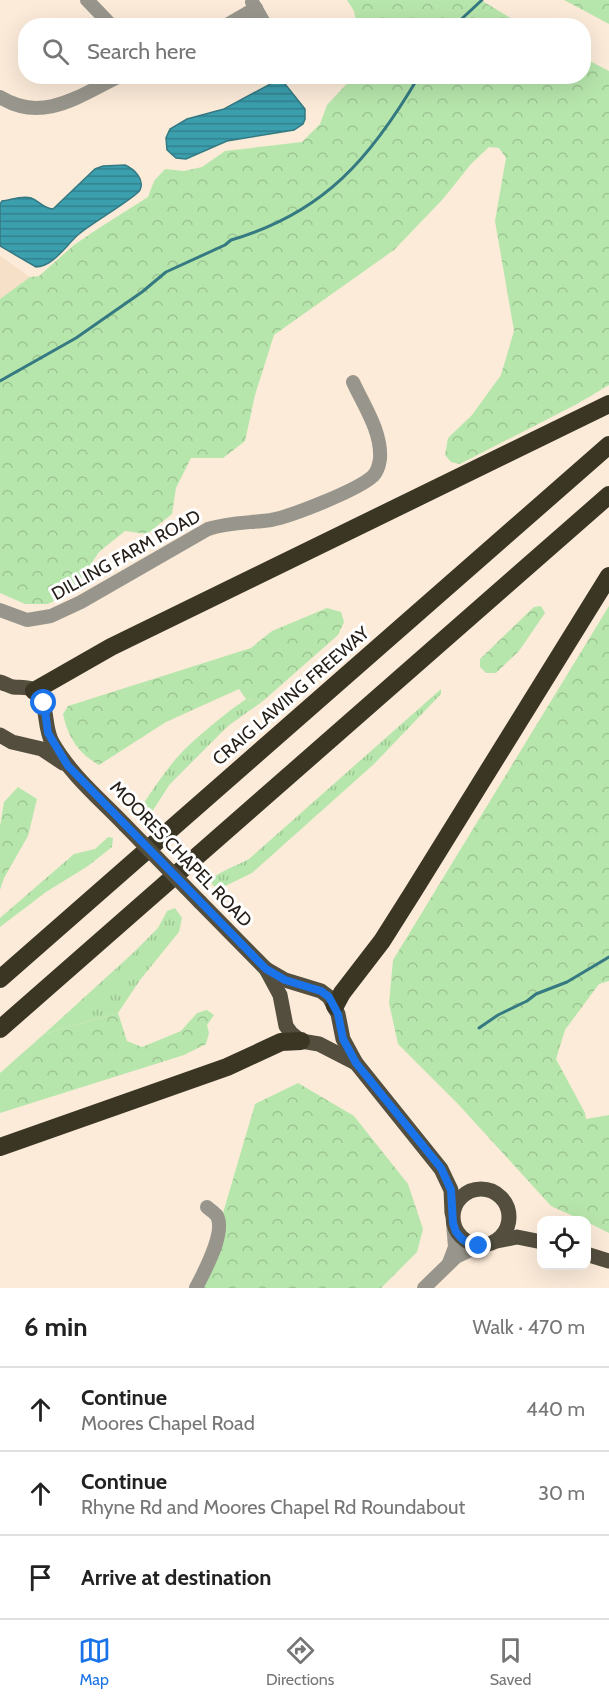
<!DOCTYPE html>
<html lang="en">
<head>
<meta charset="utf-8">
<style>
	body { margin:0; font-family:Cabin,sans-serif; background:#f6f6f6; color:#222 }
	.controls { position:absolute; right:18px; bottom:18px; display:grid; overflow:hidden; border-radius:12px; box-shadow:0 6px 24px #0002 }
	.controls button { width:54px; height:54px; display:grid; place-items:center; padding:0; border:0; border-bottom:2px solid #e0e0e0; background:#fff; color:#222; font:30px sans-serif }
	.stop { position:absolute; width:18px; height:18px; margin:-14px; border:4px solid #1a73e8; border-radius:50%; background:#fff }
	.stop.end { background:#1a73e8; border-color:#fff; box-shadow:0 2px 6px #0008 }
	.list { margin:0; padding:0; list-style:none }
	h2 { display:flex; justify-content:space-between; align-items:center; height:78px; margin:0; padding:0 24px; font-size:26px }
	h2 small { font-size:20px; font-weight:400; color:#767676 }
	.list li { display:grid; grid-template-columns:39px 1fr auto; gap:18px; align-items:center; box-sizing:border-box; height:84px; padding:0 24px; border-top:2px solid #e0e0e0 }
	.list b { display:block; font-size:22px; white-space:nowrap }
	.list p { margin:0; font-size:20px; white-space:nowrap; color:#767676 }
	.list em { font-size:20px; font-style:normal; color:#767676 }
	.icon { flex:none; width:33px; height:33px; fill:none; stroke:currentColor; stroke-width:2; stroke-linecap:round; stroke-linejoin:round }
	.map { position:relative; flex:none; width:609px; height:1288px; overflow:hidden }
	.search { position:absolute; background:#fff; box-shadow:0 6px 24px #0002; left:18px; right:18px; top:18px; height:66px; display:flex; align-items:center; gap:15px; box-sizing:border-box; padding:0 21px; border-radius:24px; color:#767676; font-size:22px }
	.sheet { height:330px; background:#fff }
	nav { display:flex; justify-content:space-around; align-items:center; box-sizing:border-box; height:84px; border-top:2px solid #e0e0e0; background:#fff; font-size:16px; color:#767676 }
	nav a { display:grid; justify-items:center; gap:3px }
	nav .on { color:#1a73e8 }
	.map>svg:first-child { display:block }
	.built { fill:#f6e0c8 }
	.grass { fill:url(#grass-tufts) }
	.forest { fill:url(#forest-crowns) }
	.water { fill:url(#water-rules); stroke:#357982; stroke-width:1.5 }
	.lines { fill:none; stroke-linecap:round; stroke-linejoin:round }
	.stream { stroke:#357982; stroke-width:3 }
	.minor { stroke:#98968c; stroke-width:14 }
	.major { stroke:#534e3e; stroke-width:15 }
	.highway { stroke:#3b3624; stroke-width:18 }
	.major-bridge { stroke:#534e3e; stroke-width:15 }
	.route { stroke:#1a73e8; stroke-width:8 }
	.labels { text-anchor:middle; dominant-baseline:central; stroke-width:6; stroke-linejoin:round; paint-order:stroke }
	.street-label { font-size:18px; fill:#27201a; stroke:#fff }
</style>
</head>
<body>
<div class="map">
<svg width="609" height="1288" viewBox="0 0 609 1288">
	<defs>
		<pattern id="grass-tufts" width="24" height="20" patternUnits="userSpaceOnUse" patternTransform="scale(1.5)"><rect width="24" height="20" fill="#b7e6ac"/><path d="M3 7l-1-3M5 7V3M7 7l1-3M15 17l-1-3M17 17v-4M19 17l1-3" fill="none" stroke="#9dc593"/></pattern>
		<pattern id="forest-crowns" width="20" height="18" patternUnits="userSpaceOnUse" patternTransform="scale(1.5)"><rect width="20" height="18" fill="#b7e6ac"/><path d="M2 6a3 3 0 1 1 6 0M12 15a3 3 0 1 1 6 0" fill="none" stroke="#9dc593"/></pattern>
		<pattern id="water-rules" width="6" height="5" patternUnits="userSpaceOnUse" patternTransform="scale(1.5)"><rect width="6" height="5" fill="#3b9fae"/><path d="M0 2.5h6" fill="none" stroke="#32818d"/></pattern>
	</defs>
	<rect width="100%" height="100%" fill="#fcebd9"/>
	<polygon class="built" points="0,256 30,277 0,299"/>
	<g class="grass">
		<path d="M441,689V694L374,764L252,873L217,890L209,880C221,871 236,866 249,859Z"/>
		<path d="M246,699L263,701L228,726L170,784L146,821L137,813C153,790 168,765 188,746C206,729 226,713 246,699Z"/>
		<polygon points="108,837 113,838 112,847 88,866 46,892 0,927 0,918 74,854 95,849"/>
		<polygon points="175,908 182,918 179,932 140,980 118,1013 44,1034 133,953 158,928 167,911"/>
	</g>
	<g class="forest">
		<polygon points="347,0 481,0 522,25 357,25 354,11"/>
		<polygon points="564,0 609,0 609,24"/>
		<polygon points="584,58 609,71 609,385 577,404 460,464 451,462 445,455 448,438 472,415 501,375 514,331 495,221 506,158 499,148 489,147 471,164 443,199 394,250 274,335 255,395 245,441 223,458 191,458 176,488 172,514 147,534 125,531 99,552 72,592 48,604 25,604 0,593 0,299 30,277 39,276 74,245 99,228 148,197 154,181 165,169 184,171 202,167 225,151 302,142 320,124 327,105 353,77 584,76"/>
		<polygon points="541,606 545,613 519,651 496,673 486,673 480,667 480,659 534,607"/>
		<polygon points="609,606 609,981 599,984 565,1030 556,1059 585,1113 586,1119 609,1115 609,1233 587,1222 586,1220 582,1220 551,1206 458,1104 398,1044 389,1003 393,960"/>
		<path d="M327,608L341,612L344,622L338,635L263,701L246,699L239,689L166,722L99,765C78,753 68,737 63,714L68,706L251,648L272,631Z"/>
		<polygon points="18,787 37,799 28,836 4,878 0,890 0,826 4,802"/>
		<polygon points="207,1010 214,1015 207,1025 209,1033 206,1044 184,1055 0,1113 0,1073 44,1034 118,1013 127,1041 142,1047 181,1031 197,1013"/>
		<polygon points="298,1083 354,1116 408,1184 423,1229 417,1252 381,1288 201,1288 255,1104"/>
	</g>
	<g class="water">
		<polygon points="274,82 285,84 305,109 305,119 303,124 294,130 227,141 186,159 176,158 167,150 166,138 170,129 187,119 224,109"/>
		<path d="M125,165C134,169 145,179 140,190C138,196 89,225 79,234C67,244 53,267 36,267L0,246V204L2,201C11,200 22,195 31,198C39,201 43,208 53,209L95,169L103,166Z"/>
	</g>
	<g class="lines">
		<g class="stream">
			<polyline points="454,26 482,0"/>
			<path d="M0,381L76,338L142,292L166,272L225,245L231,240C324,213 371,158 419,76"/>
			<polyline points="479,1028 498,1015 527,1001 536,994 567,982 609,957"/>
		</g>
		<g class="minor">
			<polyline points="87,0 112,26"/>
			<polyline points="252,2 266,26"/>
			<polyline points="225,26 256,8"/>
			<path d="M0,97C43,124 80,95 120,76"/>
			<path d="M0,610L27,620L51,616L81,602L208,529C229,522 250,523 271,520C292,516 358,490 373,476C377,472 379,466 380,459C382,432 364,406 353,382"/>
			<polyline points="449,1263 455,1247 453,1223"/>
			<path d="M196,1288C204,1272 226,1233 217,1216C215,1213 210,1210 207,1207"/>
			<polyline points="424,1288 456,1257 479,1246"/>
		</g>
		<g class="major">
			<path d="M0,682C4,683 9,686 13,687C21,688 28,686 35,691C49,702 43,726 52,742C70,774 100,799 125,825"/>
			<polyline points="0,735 12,742 42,749 63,763"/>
			<polyline points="200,902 266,969 280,995 286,1026 291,1033 301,1041 319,1044 356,1063"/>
			<polyline points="266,969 285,980 321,991 329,997 338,1014 343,1039 356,1063 441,1169 451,1190 452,1213"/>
			<circle cx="481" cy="1217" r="28"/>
			<polyline points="497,1241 517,1237 542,1242"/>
			<polyline points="586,1254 609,1261"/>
		</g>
		<g class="highway">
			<polyline points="34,691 111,647 609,404"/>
			<polyline points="0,979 609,445"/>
			<polyline points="335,1006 342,993 382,941 413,892 609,576"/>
			<polyline points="0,1029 609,495"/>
			<polyline points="0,1147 227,1067 281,1042 301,1041"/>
		</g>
		<polyline class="major-bridge" points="125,825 200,902"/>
	</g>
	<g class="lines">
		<polyline class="route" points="44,703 48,733 68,766 266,969 285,980 321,991 329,997 338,1014 343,1039 356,1063 441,1168 451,1190 453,1223 456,1232 462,1239 470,1244 479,1246"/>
	</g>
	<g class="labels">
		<g class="street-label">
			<text transform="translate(126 555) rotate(-29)">DILLING FARM ROAD</text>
			<text transform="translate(291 696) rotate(-41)">CRAIG LAWING FREEWAY</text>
			<text transform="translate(181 854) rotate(46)">MOORES CHAPEL ROAD</text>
		</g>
	</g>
</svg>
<div class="controls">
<button><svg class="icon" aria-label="locate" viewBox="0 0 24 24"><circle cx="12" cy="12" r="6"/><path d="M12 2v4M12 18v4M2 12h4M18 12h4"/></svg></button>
</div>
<div class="stop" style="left:44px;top:703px"></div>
<div class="stop end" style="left:479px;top:1246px"></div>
<div class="search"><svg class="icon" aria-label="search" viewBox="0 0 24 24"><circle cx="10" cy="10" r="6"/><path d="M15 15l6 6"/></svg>Search here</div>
</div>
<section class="sheet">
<h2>6 min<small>Walk · 470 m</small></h2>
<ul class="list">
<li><svg class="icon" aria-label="ahead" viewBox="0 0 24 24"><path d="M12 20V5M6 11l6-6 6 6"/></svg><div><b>Continue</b><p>Moores Chapel Road</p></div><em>440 m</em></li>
<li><svg class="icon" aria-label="ahead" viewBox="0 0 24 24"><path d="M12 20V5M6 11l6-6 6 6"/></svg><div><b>Continue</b><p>Rhyne Rd and Moores Chapel Rd Roundabout</p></div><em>30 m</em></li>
<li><svg class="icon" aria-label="arrive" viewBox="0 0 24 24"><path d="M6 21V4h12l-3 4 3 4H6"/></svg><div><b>Arrive at destination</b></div></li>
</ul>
</section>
<nav>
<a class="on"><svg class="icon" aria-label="map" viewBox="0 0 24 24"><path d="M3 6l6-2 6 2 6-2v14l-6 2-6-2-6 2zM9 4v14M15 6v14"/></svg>Map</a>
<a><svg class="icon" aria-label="directions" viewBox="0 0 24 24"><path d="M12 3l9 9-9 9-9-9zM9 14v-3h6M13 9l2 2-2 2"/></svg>Directions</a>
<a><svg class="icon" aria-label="saved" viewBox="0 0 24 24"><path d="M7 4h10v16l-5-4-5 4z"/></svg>Saved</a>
</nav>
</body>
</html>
